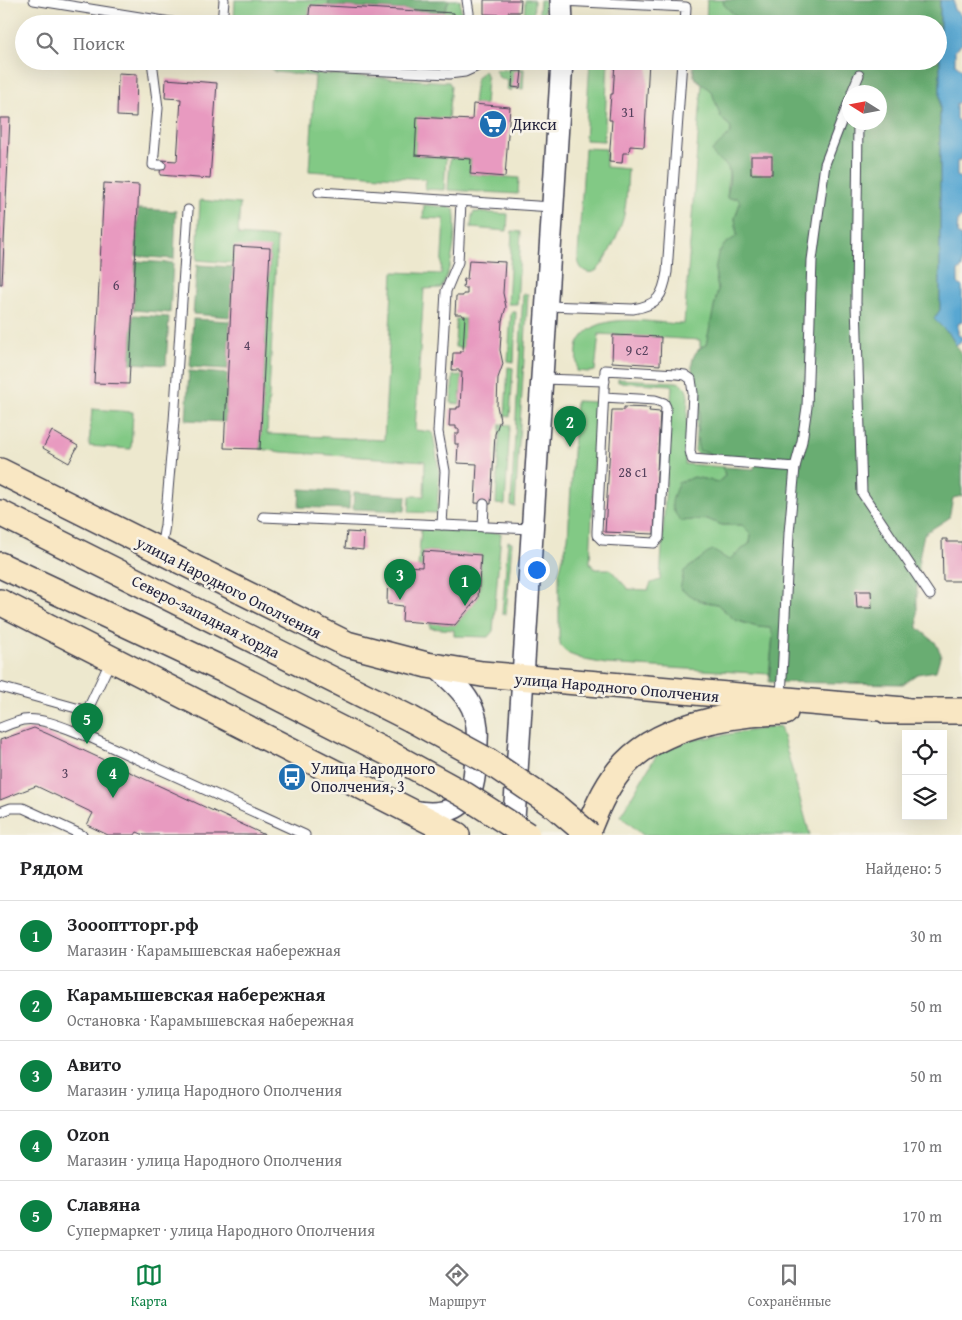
<!DOCTYPE html>
<html lang="ru">
<head>
<meta charset="utf-8">
<style>
	body { margin:0; font-family:"Gentium Book Plus",serif; background:#f6f6f6; color:#202124 }
	.controls { position:absolute; right:15px; bottom:15px; display:grid; overflow:hidden; border-radius:0px; box-shadow:0 5px 20px #0002 }
	.controls button { width:45px; height:45px; display:grid; place-items:center; padding:0; border:0; border-bottom:1px solid #e0e0e0; background:#fff; color:#202124; font:25px sans-serif }
	.compass { position:absolute; left:842px; top:85px; width:45px; height:45px; border-radius:50%; background:#fff; box-shadow:0 5px 20px #0002; rotate:281deg }
	.you { position:absolute; left:536px; top:569px; width:18px; height:18px; margin:-12px; border:4px solid #fff; border-radius:50%; background:#1a73e8; box-shadow:0 0 0 8px #1a73e833 }
	.badge { display:grid; place-items:center; width:32px; height:32px; border-radius:50%; background:#0b8043; color:#fff; font-size:16px; font-weight:700 }
	.pin { position:absolute; translate:-50% -41px; filter:drop-shadow(0 1px 2px #0008) }
	.pin::after { content:''; position:absolute; top:26px; width:18px; height:15px; background:inherit; clip-path:polygon(0 0,100% 0,50% 100%) }
	.list { margin:0; padding:0; list-style:none }
	h2 { display:flex; justify-content:space-between; align-items:center; height:65px; margin:0; padding:0 20px; font-size:21px }
	h2 small { font-size:16px; font-weight:400; color:#757577 }
	.list li { display:grid; grid-template-columns:32px 1fr auto; gap:15px; align-items:center; box-sizing:border-box; height:70px; padding:0 20px; border-top:1px solid #e0e0e0 }
	.list b { display:block; font-size:19px; white-space:nowrap }
	.list p { margin:0; font-size:16px; white-space:nowrap; color:#757577 }
	.list em { font-size:16px; font-style:normal; color:#757577 }
	.icon { flex:none; width:28px; height:28px; fill:none; stroke:currentColor; stroke-width:2; stroke-linecap:round; stroke-linejoin:round }
	.map { position:relative; flex:none; width:962px; height:835px; overflow:hidden }
	.search { position:absolute; background:#fff; box-shadow:0 5px 20px #0002; left:15px; right:15px; top:15px; height:55px; display:flex; align-items:center; gap:12px; box-sizing:border-box; padding:0 18px; border-radius:28px; color:#757577; font-size:19px }
	.sheet { height:415px; background:#fff }
	nav { display:flex; justify-content:space-around; align-items:center; box-sizing:border-box; height:70px; border-top:1px solid #e0e0e0; background:#fff; font-size:14px; color:#757577 }
	nav a { display:grid; justify-items:center; gap:2px }
	nav .on { color:#0b8043 }
	.map>svg:first-child { display:block }
	.green { fill:#82c985; stroke:#527660 }
	.forest { fill:#69ad72; stroke:#466856; fill-rule:evenodd }
	.water { fill:#58a7d2; stroke:#3d6486 }
	.building { fill:#e89ac0 }
	.lines { fill:none; stroke-linecap:round; stroke-linejoin:round }
	.service-casing { stroke:#404051; stroke-width:11 }
	.tertiary-casing { stroke:#404051; stroke-width:24 }
	.secondary-casing { stroke:#404051; stroke-width:28 }
	.service { stroke:#fff; stroke-width:9 }
	.tertiary { stroke:#fff; stroke-width:21 }
	.secondary { stroke:#f9e7c3; stroke-width:25 }
	.secondary-bridge-casing { stroke:#404051; stroke-width:28; stroke-linecap:butt }
	.secondary-bridge { stroke:#f9e7c3; stroke-width:25 }
	.labels { text-anchor:middle; dominant-baseline:central; stroke-width:5; stroke-linejoin:round; paint-order:stroke }
	.number-label { font-size:14px; fill:#54405c }
	.poi-label { font-size:16px; fill:#22223b; stroke:#f7f3e8; text-anchor:start }
	.street-label { font-size:16px; fill:#22223b; stroke:#f7f3e8 }
</style>
</head>
<body>
<div class="map">
<svg width="962" height="835" viewBox="0 0 962 835">
	<rect width="100%" height="100%" fill="#f7f3e8"/>
	<filter id="ink" filterUnits="userSpaceOnUse"><feTurbulence type="fractalNoise" baseFrequency=".02" numOctaves="2"/><feDisplacementMap in="SourceGraphic" scale="10" xChannelSelector="R" yChannelSelector="G"/><feConvolveMatrix kernelMatrix="1 2 1 2 8 2 1 2 1" color-interpolation-filters="sRGB"/></filter>
	<filter id="wash" filterUnits="userSpaceOnUse"><feTurbulence type="fractalNoise" baseFrequency=".0096" numOctaves="4" result="noise"/><feDisplacementMap in="SourceGraphic" scale="20" xChannelSelector="R" yChannelSelector="G"/><feGaussianBlur stdDeviation="1.12" result="paint"/><feColorMatrix in="noise" values="0 0 0 0 0 0 0 0 0 0 0 0 0 0 0 0 0 1.4 0 .05"/><feComposite in="paint" operator="in"/></filter>
	<g filter="url(#wash)">
		<rect width="100%" height="100%" fill="#ede8ce"/>
		<g class="green">
			<polygon points="235,0 329,0 329,6 310,5 308,24 243,24 234,20"/>
			<polygon points="449,0 460,0 462,24 454,24 444,12"/>
			<polygon points="525,0 534,0 533,24 524,24"/>
			<polygon points="540,0 545,0 543,24 538,24"/>
			<polygon points="707,0 723,0 724,5 736,16 733,24 706,24"/>
			<polygon points="509,8 520,9 520,24 483,24 484,14 508,15"/>
			<polygon points="261,61 288,61 311,72 324,74 449,82 451,86 448,119 418,117 415,155 446,158 444,190 425,189 426,179 309,171 315,76 275,72"/>
			<polygon points="590,61 608,61 604,141 585,140"/>
			<polygon points="511,69 524,69 523,89 512,88 511,91 507,90 508,80 500,79 495,70"/>
			<polygon points="484,70 487,78 485,105 473,104 476,79"/>
			<path d="M702,83L712,92L721,118L730,126L731,131L728,136L714,156L728,166L729,172L727,198H738L740,203L735,218L737,236L724,245L715,270L718,289L706,345L700,347V340L599,334L595,371L589,372L577,371C577,362 575,346 580,340C599,309 654,324 684,324Z"/>
			<path d="M585,148L606,149V167L628,169C627,184 627,200 624,215C622,226 607,260 599,268C596,272 590,274 585,271C579,268 578,261 578,255Z"/>
			<polygon points="450,158 471,159 470,174 519,178 518,194 448,190"/>
			<path d="M200,200L240,204L238,235L277,238L267,434L384,440L393,272L441,274L444,219L423,218L424,205L449,207L454,209C458,230 452,270 441,288L424,289L415,430L431,432L433,434L439,471L437,513L409,512L410,496H424L425,461L282,452L260,449L270,248L234,263L197,260Z"/>
			<polygon points="474,212 508,214 507,231 471,228 472,216"/>
			<polygon points="512,231 521,232 517,304 508,304"/>
			<polygon points="523,294 528,294 515,506 511,506"/>
			<polygon points="511,312 516,312 514,362 508,361"/>
			<polygon points="456,319 465,319 464,348 455,347"/>
			<polygon points="508,367 513,368 510,417 505,416"/>
			<polygon points="453,375 462,376 460,404 451,403"/>
			<path d="M618,379L677,382C685,384 687,390 688,397L685,464L723,467L725,476L718,482L694,477L681,521L707,519L722,525H742L751,534L750,543L729,560L700,601L717,604L735,620L757,627L770,628L773,635L769,674L606,664L585,660L569,654L561,647L559,638V573L568,538L576,401L597,402L590,563L595,569H610L628,589L648,590L651,583L660,580L672,385L618,382Z"/>
			<polygon points="698,386 701,394 697,442 710,455 699,455 695,451"/>
			<polygon points="92,409 133,412 131,449 89,446"/>
			<polygon points="500,424 510,425 505,505 496,504"/>
			<polygon points="421,529 501,533 493,631 488,637 454,636 454,630 430,628 430,623 455,625 478,598 481,555 423,551 422,567 418,567"/>
			<polygon points="508,541 512,542 506,614 502,614"/>
			<polygon points="780,726 810,835 643,835 620,816 659,751 692,740"/>
		</g>
		<g class="forest">
			<polygon points="329,0 449,0 444,12 329,6"/>
			<path d="M723,0H940V310L934,319L950,335L962,355V496L953,498L949,518L924,534C916,566 916,596 918,628L935,642L941,654L936,671L917,674L903,684L769,682L773,635L770,628L757,627L735,620L717,604L700,601L680,589L684,571L712,550L729,560L750,543L751,534L742,525H722L707,519L681,521C667,505 672,501 678,483L694,477L718,482L725,476L723,467L754,469L756,461L735,460L710,455L708,452L699,451C694,432 702,414 701,396C701,386 691,376 692,366C692,356 697,348 706,345L718,289L715,270L718,254L724,245L737,236L735,218L740,203L738,198H727C728,189 733,172 726,165C720,160 714,159 712,151L728,136L731,131L730,126L721,118L712,92L694,77L693,66L695,61H938V24H733L735,21L736,16L724,5ZM850,92H880V122H850Z"/>
			<polygon points="138,209 176,211 174,259 136,256"/>
			<polygon points="136,261 173,263 170,313 133,310"/>
			<polygon points="197,265 233,267 231,317 193,314"/>
			<polygon points="133,315 169,317 166,365 130,363"/>
			<polygon points="193,319 230,321 228,369 190,367"/>
			<polygon points="189,371 228,374 225,422 186,420"/>
			<polygon points="300,489 350,492 349,509 299,507"/>
			<polygon points="354,492 406,496 405,511 353,509"/>
		</g>
		<polygon class="water" points="940,0 954,0 954,10 961,15 962,44 955,50 955,64 962,69 962,100 956,104 956,119 962,123 962,159 957,162 957,176 962,179 962,217 958,220 957,234 962,237 962,268 958,271 958,283 962,287 962,322 958,324 958,333 962,338 962,341 956,345 950,335 934,319 940,310"/>
		<g id="blocks">
			<g class="building">
				<polygon points="484,0 521,0 520,12 508,12 508,15 484,14"/>
				<polygon points="310,5 454,13 454,24 308,24"/>
				<polygon points="633,61 649,61 644,147 630,146 629,153 623,153 622,163 609,162 612,120 609,120 611,94 613,94 615,62 633,63"/>
				<polygon points="513,71 522,71 520,88 512,87"/>
				<polygon points="118,73 137,74 136,117 117,116"/>
				<polygon points="166,79 217,83 210,179 160,175 161,160 177,161 181,99 165,98"/>
				<polygon points="473,104 510,107 505,177 470,174 471,159 415,155 417,117 472,120"/>
				<polygon points="0,118 10,118 2,284 0,284"/>
				<rect x="751" y="156" width="21" height="18"/>
				<polygon points="104,183 139,185 129,384 94,383"/>
				<polygon points="234,246 270,248 260,449 224,448"/>
				<polygon points="469,260 505,262 503,293 506,307 502,321 500,350 503,364 498,378 497,406 500,420 495,434 491,504 475,503 477,464 457,463 458,444 455,444 455,434 459,434 459,429 456,429 456,426 449,426 450,409 457,409 457,407 460,407 462,372 459,372 459,370 452,370 453,353 460,353 460,351 463,351 465,316 462,316 462,314 455,314 456,296 463,296 463,294 467,294 467,288 463,288 464,279 467,279"/>
				<polygon points="613,335 661,337 660,365 612,362"/>
				<polygon points="624,407 650,408 649,411 660,412 654,534 605,532 612,410 624,410"/>
				<polygon points="52,431 78,446 69,463 43,448"/>
				<polygon points="347,532 364,533 363,550 345,548"/>
				<polygon points="942,539 947,539 947,542 962,542 962,581 943,581"/>
				<polygon points="423,551 481,555 478,598 455,625 402,621 403,606 387,604 388,565 422,567"/>
				<polygon points="856,591 871,591 872,608 857,608"/>
				<polygon points="34,728 48,734 265,835 144,835 137,832 135,835 108,835 87,825 93,813 36,786 0,800 0,740"/>
			</g>
		</g>
	</g>
	<g filter="url(#ink)">
		<use href="#blocks" fill-opacity="0" stroke="#404051" stroke-width="1"/>
		<g class="lines">
			<defs>
				<g id="service">
					<polyline points="34,0 183,24"/>
					<polyline points="467,0 469,13 468,24"/>
					<polyline points="561,1 686,7 685,24"/>
					<polyline points="222,24 224,0"/>
					<polyline points="152,61 158,108 153,165 161,165"/>
					<polyline points="301,61 313,66 325,68 449,74 465,72 489,61"/>
					<polyline points="852,92 859,75"/>
					<polyline points="858,122 856,304 862,493 930,595"/>
					<polyline points="319,192 552,207"/>
					<path d="M547,306L633,309C658,305 663,296 667,272L682,61"/>
					<polyline points="542,379 605,381"/>
					<polyline points="604,397 655,400 664,403 666,407 659,538 654,543 602,540 597,535 597,531 605,370 677,374 685,375 691,379 693,393 690,451 692,459 795,467"/>
					<polyline points="263,517 532,529"/>
					<polyline points="442,525 445,471 438,432 446,291 458,262 461,202"/>
					<polyline points="483,527 484,504"/>
					<polyline points="161,549 165,525 174,421 188,210"/>
					<polyline points="0,687 87,711"/>
					<polyline points="781,698 789,533 795,467 802,441 807,407 812,260 825,164 850,99"/>
					<path d="M0,728C8,725 15,722 23,720C45,717 69,730 89,737L305,835"/>
					<polyline points="89,737 87,711 111,660"/>
					<polyline points="0,812 11,808 23,808 82,835"/>
				</g>
				<g id="tertiary">
					<polyline points="561,0 562,24"/>
					<path d="M413,811C432,815 456,814 468,796C475,787 475,766 476,755C478,737 479,718 469,702C461,688 447,677 435,666"/>
					<polyline points="513,835 562,61"/>
				</g>
				<g id="secondary">
					<polyline points="0,471 347,644 427,665 482,674 904,710"/>
					<polyline points="0,513 411,719"/>
					<polyline points="0,565 230,673 392,755"/>
					<polyline points="0,602 457,835"/>
					<polyline points="887,711 962,711"/>
					<path d="M586,835C595,812 604,790 619,771C654,726 731,713 785,712"/>
				</g>
			</defs>
			<use href="#service" class="service-casing"/>
			<use href="#tertiary" class="tertiary-casing"/>
			<use href="#secondary" class="secondary-casing"/>
			<use href="#service" class="service"/>
			<use href="#tertiary" class="tertiary"/>
			<use href="#secondary" class="secondary"/>
			<defs>
				<g id="secondary-bridge">
					<polyline points="411,719 488,761 556,807 589,835"/>
					<polyline points="392,755 465,795 527,835"/>
				</g>
			</defs>
			<use href="#secondary-bridge" class="secondary-bridge-casing"/>
			<use href="#secondary-bridge" class="secondary-bridge"/>
		</g>
	</g>
	<defs>
		<symbol id="supermarket-disc" viewBox="-11 -11 22 22"><circle r="9.5" fill="#1f6fb2" stroke="#f7f3e8"/><path d="M-6-5.5h2.5l.6 2H6L4.5 2H-2.5L-4.4-4H-6ZM-1.5 3.2a1.3 1.3 0 1 0 .1 0ZM3 3.2a1.3 1.3 0 1 0 .1 0Z" fill="#fff"/></symbol>
		<symbol id="bus-disc" viewBox="-11 -11 22 22"><circle r="9.5" fill="#1f6fb2" stroke="#f7f3e8"/><path d="M-5-6H5V4H4V6H2V4H-2V6H-4V4H-5ZM-3.5-4V0h7V-4ZM-3.5 1.2v1.5H-2V1.2ZM2 1.2v1.5H3.5V1.2Z" fill="#fff"/></symbol>
	</defs>
	<g fill-rule="evenodd">
		<use href="#supermarket-disc" x="477" y="108" width="32" height="32"/>
		<use href="#bus-disc" x="276" y="761" width="32" height="32"/>
	</g>
	<g class="labels">
		<g class="number-label">
			<text x="628" y="112">31</text>
			<text x="116" y="285">6</text>
			<text x="247" y="345">4</text>
			<text x="637" y="350">9 с2</text>
			<text x="633" y="472">28 с1</text>
			<text x="65" y="773">3</text>
		</g>
		<g class="poi-label">
			<text x="512" y="124">Дикси</text>
			<text x="311" y="768">Улица Народного<tspan x="311" dy="18">Ополчения, 3</tspan></text>
		</g>
		<g class="street-label">
			<text transform="translate(229 587) rotate(27)">улица Народного Ополчения</text>
			<text transform="translate(206 616) rotate(27)">Северо-западная хорда</text>
			<text transform="translate(617 687) rotate(5)">улица Народного Ополчения</text>
		</g>
	</g>
</svg>
<div class="controls">
<button><svg class="icon" aria-label="locate" viewBox="0 0 24 24"><circle cx="12" cy="12" r="6"/><path d="M12 2v4M12 18v4M2 12h4M18 12h4"/></svg></button>
<button><svg class="icon" aria-label="layers" viewBox="0 0 24 24"><path d="M12 4l9 5-9 5-9-5zM3 14l9 5 9-5"/></svg></button>
</div>
<svg class="compass" viewBox="-18 -18 36 36"><path d="M0-13l5 13h-10z" fill="#e53935"/><path d="M0 13l5-13h-10z" fill="#757577"/></svg>
<div class="you"></div>
<div class="pin badge" style="left:465px;top:606px">1</div>
<div class="pin badge" style="left:570px;top:447px">2</div>
<div class="pin badge" style="left:400px;top:600px">3</div>
<div class="pin badge" style="left:113px;top:798px">4</div>
<div class="pin badge" style="left:87px;top:744px">5</div>
<div class="search"><svg class="icon" aria-label="search" viewBox="0 0 24 24"><circle cx="10" cy="10" r="6"/><path d="M15 15l6 6"/></svg>Поиск</div>
</div>
<section class="sheet">
<h2>Рядом<small>Найдено: 5</small></h2>
<ul class="list">
<li><span class="badge">1</span><div><b>Зоооптторг.рф</b><p>Магазин · Карамышевская набережная</p></div><em>30 m</em></li>
<li><span class="badge">2</span><div><b>Карамышевская набережная</b><p>Остановка · Карамышевская набережная</p></div><em>50 m</em></li>
<li><span class="badge">3</span><div><b>Авито</b><p>Магазин · улица Народного Ополчения</p></div><em>50 m</em></li>
<li><span class="badge">4</span><div><b>Ozon</b><p>Магазин · улица Народного Ополчения</p></div><em>170 m</em></li>
<li><span class="badge">5</span><div><b>Славяна</b><p>Супермаркет · улица Народного Ополчения</p></div><em>170 m</em></li>
</ul>
</section>
<nav>
<a class="on"><svg class="icon" aria-label="map" viewBox="0 0 24 24"><path d="M3 6l6-2 6 2 6-2v14l-6 2-6-2-6 2zM9 4v14M15 6v14"/></svg>Карта</a>
<a><svg class="icon" aria-label="directions" viewBox="0 0 24 24"><path d="M12 3l9 9-9 9-9-9zM9 14v-3h6M13 9l2 2-2 2"/></svg>Маршрут</a>
<a><svg class="icon" aria-label="saved" viewBox="0 0 24 24"><path d="M7 4h10v16l-5-4-5 4z"/></svg>Сохранённые</a>
</nav>
</body>
</html>
